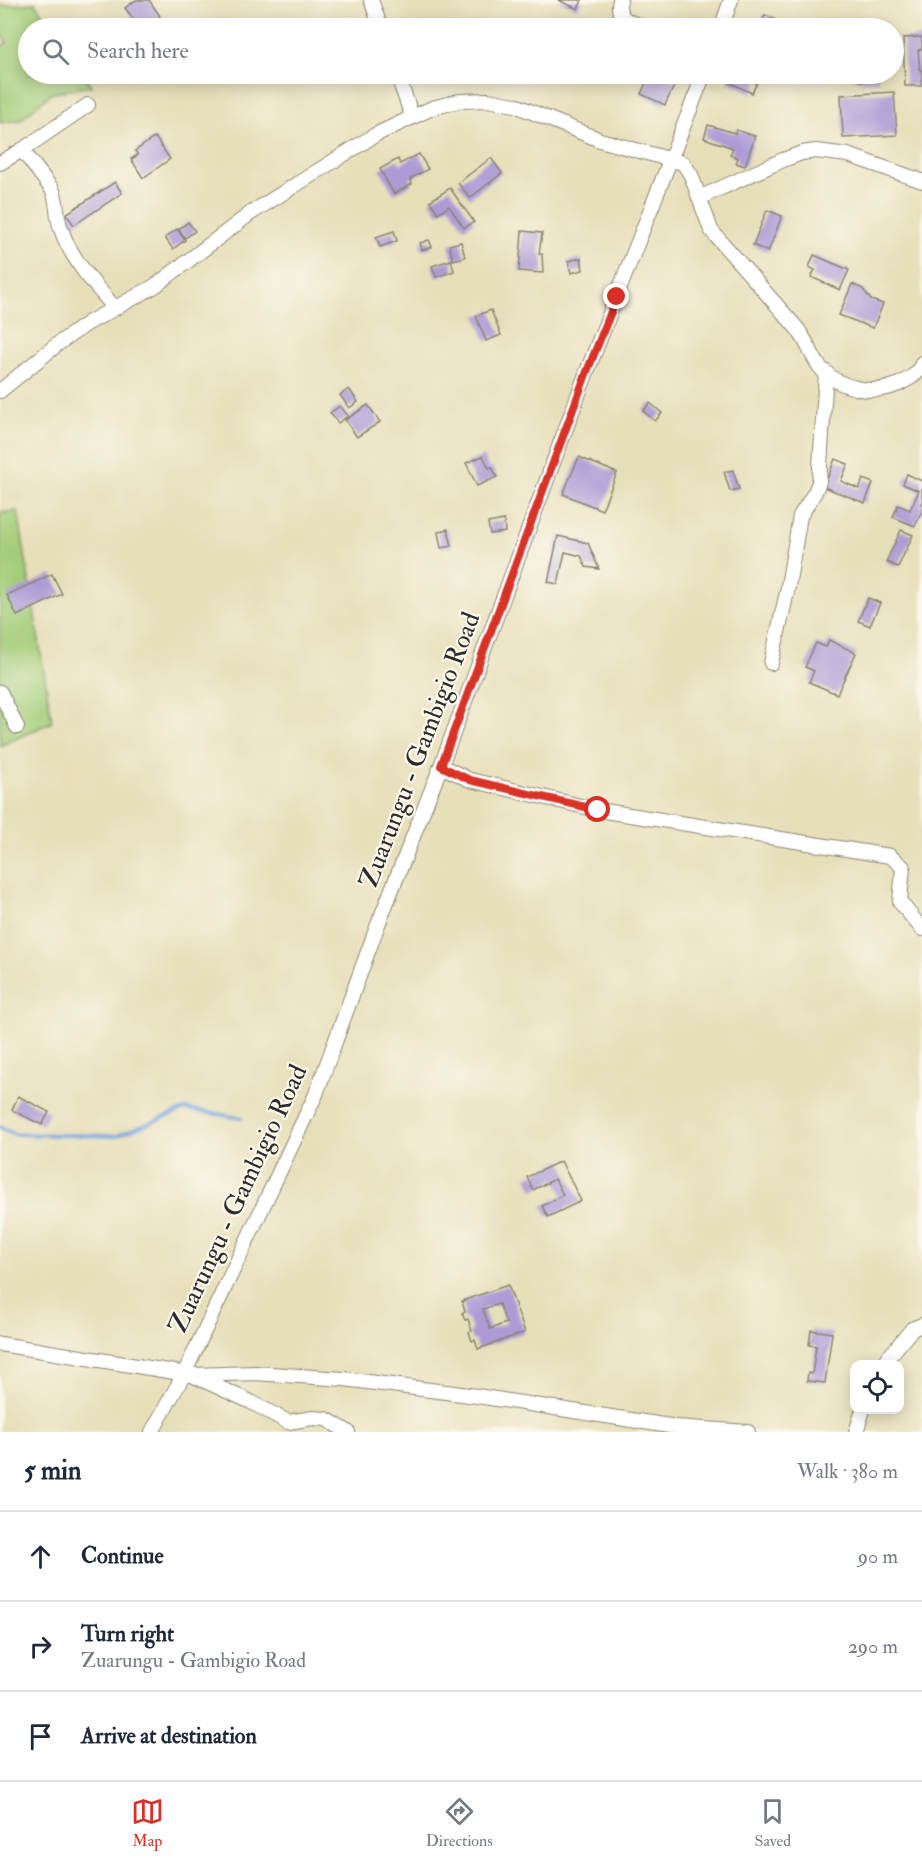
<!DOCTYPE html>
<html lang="en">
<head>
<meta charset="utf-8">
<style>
	body { margin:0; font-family:"IM FELL Double Pica",serif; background:#f2f2f3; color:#1f2937 }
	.controls { position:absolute; right:18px; bottom:18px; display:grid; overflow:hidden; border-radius:12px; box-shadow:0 3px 15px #0003 }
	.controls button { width:54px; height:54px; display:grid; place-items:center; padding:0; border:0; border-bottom:2px solid #e0e1e3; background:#fff; color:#1f2937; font:30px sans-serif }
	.stop { position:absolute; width:18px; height:18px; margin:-14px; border:4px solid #d93025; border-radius:50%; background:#fff }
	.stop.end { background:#d93025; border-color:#fff; box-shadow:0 2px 6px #0008 }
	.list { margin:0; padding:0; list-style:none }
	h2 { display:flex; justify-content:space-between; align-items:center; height:78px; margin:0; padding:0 24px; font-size:26px }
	h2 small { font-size:20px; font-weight:400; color:#747a83 }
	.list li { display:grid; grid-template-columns:39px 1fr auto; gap:18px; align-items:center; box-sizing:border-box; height:90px; padding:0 24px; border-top:2px solid #e0e1e3 }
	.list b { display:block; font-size:22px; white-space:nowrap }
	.list p { margin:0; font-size:20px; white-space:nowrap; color:#747a83 }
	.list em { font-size:20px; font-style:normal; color:#747a83 }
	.icon { flex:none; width:33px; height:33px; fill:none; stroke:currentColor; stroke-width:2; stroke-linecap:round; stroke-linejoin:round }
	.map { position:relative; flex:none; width:922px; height:1432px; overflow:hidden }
	.search { position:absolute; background:#fff; box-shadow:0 3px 15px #0003; left:18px; right:18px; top:18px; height:66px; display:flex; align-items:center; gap:15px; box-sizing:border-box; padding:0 21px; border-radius:33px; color:#747a83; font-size:22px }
	.sheet { height:348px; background:#fff }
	nav { display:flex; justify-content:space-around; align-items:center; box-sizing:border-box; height:84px; border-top:2px solid #e0e1e3; background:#fff; font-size:16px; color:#747a83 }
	nav a { display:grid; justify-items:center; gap:3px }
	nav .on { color:#d93025 }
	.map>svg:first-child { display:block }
	.green { fill:#a4cd79; stroke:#687c52; stroke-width:1.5 }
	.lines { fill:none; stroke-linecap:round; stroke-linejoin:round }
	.stream { stroke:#71a0da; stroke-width:4 }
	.building { fill:#ae9bd6; fill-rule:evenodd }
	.minor-casing { stroke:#898572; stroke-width:16 }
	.minor { stroke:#fff; stroke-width:14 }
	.route { stroke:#d93025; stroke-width:8 }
	.labels { text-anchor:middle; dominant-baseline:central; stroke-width:4.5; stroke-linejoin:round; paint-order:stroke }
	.street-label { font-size:26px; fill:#2b2b2b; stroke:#fbf7ec }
</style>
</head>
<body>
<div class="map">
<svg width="922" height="1432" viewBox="0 0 922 1432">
	<rect width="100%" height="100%" fill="#fbf7ec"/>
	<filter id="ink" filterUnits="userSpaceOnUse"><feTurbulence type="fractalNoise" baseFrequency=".0167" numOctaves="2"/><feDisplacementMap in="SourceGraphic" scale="12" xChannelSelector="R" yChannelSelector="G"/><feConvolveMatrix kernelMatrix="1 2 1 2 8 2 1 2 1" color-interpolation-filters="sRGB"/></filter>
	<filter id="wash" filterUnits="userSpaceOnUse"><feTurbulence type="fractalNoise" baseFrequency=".008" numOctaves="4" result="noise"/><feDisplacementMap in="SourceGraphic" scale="24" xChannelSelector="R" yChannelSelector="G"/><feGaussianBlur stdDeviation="1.35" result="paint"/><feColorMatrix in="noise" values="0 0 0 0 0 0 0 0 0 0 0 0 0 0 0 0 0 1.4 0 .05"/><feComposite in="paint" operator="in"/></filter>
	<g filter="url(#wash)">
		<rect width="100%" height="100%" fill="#e7dfb9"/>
		<g class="green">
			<polygon points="35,3 52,28 28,28 28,74 83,74 91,86 52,93 20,120 0,123 0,47 7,43 0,33 0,6"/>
			<polygon points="18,511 52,722 0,746 0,513"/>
		</g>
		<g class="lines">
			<polyline class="stream" points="0,1127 14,1134 116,1136 186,1109 241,1118"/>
		</g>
		<g id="blocks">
			<g class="building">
				<polygon points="136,0 149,0 160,16 143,28 140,28 125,8"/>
				<polygon points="558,0 582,0 578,9"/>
				<polygon points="765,15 789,26 787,28 758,28"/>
				<polygon points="83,20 89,28 69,28"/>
				<polygon points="922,37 922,49 918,50 920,70 922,70 922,86 905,86 903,38"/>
				<polygon points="650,74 657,74 676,82 665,105 641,94"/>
				<polygon points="732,74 761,74 752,93 728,82"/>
				<rect x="858" y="74" width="20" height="7"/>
				<polygon points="894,92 897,135 843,138 841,95"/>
				<polygon points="708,125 735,133 736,130 755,136 745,166 736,163 738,158 730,155 733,148 704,138"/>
				<polygon points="155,137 170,159 143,178 131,159 138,155 135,151"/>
				<polygon points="419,154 428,169 410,179 412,184 394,194 380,169 398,159 400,164"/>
				<polygon points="491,158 502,173 470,198 458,183"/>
				<polygon points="115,182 122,193 74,225 66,214"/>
				<polygon points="450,188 474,222 464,228 449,206 438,213 430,201"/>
				<polygon points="767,210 782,216 768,252 753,245"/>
				<polygon points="188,222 195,231 185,238 179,229"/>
				<polygon points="177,229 185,240 173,249 165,238"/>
				<polygon points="394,231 397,241 380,247 376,237"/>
				<polygon points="522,231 542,233 539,254 542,254 543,273 519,271"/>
				<polygon points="429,240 432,247 422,250 420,243"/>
				<polygon points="461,242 465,257 453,260 449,245"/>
				<polygon points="814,255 849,270 840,290 811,277 815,270 809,267"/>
				<polygon points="581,258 583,270 571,273 568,261"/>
				<polygon points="451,260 454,271 436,277 432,266"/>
				<polygon points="852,284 863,289 871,300 883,304 873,328 839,315"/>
				<polygon points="491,310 501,335 486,341 476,316"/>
				<polygon points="349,389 358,402 349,408 340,395"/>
				<polygon points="650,403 662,413 655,421 643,411"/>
				<polygon points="368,405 380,422 357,437 345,420"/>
				<polygon points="340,406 348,416 338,423 330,413"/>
				<polygon points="483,456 489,468 492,467 497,477 477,486 466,463"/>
				<polygon points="579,457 617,473 602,510 563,494"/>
				<polygon points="835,459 848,464 841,481 859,489 863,479 873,483 865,503 824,487"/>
				<polygon points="733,470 739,489 730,491 724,472"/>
				<polygon points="907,474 922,481 922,511 915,526 893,517 898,505 910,510 919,491 903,484"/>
				<polygon points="504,520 505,532 490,534 488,523"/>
				<polygon points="448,529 452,546 441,548 438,532"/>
				<polygon points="901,530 913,535 898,567 886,562"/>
				<polygon points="558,536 588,543 599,569 586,567 581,556 565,552 558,584 548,582"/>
				<polygon points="52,574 62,594 17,616 7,595"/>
				<polygon points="868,598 880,603 870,626 858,621"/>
				<polygon points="829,640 856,653 837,694 809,682 814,671 805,667 816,643 826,647"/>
				<polygon points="18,1096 49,1112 42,1125 12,1110"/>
				<polygon points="561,1161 581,1201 548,1217 542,1206 563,1195 555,1179 533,1190 527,1177"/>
				<path d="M508,1285L525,1332L478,1349L475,1340L472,1341L469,1332L472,1331L468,1319L465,1320L462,1313L465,1312L462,1301ZM499,1304L506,1323L490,1329L483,1309Z"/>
				<polygon points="811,1330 832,1333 825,1383 807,1381 808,1373 812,1374 816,1346 809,1345"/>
			</g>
		</g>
	</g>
	<g filter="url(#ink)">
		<use href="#blocks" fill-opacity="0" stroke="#898572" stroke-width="1.5"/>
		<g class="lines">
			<defs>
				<g id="minor">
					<polyline points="371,0 381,28"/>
					<path d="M620,0C615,20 631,22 646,28"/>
					<polyline points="721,28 731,0"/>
					<polyline points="397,74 412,116"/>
					<path d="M22,150L52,189C58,200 56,213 60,226C70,258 93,283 115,308"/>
					<polyline points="0,163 22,150 88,105"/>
					<polyline points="699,198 783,160 802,153 816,151 848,155 922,181"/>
					<path d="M0,391L59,343L88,323L155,286L251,213L375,135L432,108L459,101L488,100L515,105L600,140L683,163L691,175L711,230L716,236C742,266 769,296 795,326C806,338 810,353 819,366C838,389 873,396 899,384C909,379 919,374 922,363"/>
					<polyline points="771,663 787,592 800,516 815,492 819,482 826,372"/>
					<polyline points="0,692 17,727"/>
					<polyline points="441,766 470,780 598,810 890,856 903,867 900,902 922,929"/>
					<polyline points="0,1344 193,1375 255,1373 344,1379 477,1396 676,1427 748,1432"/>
					<polyline points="883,1364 912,1329 922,1325"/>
					<polyline points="194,1376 251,1402 288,1422 313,1418 326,1419 348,1432"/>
					<polyline points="152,1432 184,1374 316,1094 377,927 441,766 586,374 704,74"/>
					<polyline points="856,1432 863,1410"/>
				</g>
			</defs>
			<use href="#minor" class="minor-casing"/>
			<use href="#minor" class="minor"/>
		</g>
	</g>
	<g class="lines" filter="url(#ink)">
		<polyline class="route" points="598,810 470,780 441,766 586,374 617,297"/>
	</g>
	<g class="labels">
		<g class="street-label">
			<text transform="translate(420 750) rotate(-69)">Zuarungu - Gambigio Road</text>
			<text transform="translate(238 1199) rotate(-65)">Zuarungu - Gambigio Road</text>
		</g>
	</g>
</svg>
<div class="controls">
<button><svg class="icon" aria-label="locate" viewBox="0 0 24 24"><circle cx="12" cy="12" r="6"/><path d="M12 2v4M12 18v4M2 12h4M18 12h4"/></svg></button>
</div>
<div class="stop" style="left:598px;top:810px"></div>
<div class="stop end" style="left:617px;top:297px"></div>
<div class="search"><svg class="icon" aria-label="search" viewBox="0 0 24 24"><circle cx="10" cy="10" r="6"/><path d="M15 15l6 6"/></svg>Search here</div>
</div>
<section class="sheet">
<h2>5 min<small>Walk · 380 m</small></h2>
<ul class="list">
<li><svg class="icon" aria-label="ahead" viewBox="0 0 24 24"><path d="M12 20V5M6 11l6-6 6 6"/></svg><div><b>Continue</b></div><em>90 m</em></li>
<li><svg class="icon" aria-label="right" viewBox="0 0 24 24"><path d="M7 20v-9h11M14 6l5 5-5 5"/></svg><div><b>Turn right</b><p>Zuarungu - Gambigio Road</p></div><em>290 m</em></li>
<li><svg class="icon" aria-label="arrive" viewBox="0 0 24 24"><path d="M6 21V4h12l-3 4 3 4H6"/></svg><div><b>Arrive at destination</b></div></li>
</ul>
</section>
<nav>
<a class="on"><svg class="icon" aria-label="map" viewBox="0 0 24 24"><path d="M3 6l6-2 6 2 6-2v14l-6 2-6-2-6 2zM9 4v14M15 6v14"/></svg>Map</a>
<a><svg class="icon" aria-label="directions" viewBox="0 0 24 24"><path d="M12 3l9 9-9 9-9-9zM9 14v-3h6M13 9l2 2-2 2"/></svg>Directions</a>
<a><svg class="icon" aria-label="saved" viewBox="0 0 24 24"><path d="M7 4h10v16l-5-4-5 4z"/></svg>Saved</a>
</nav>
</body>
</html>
